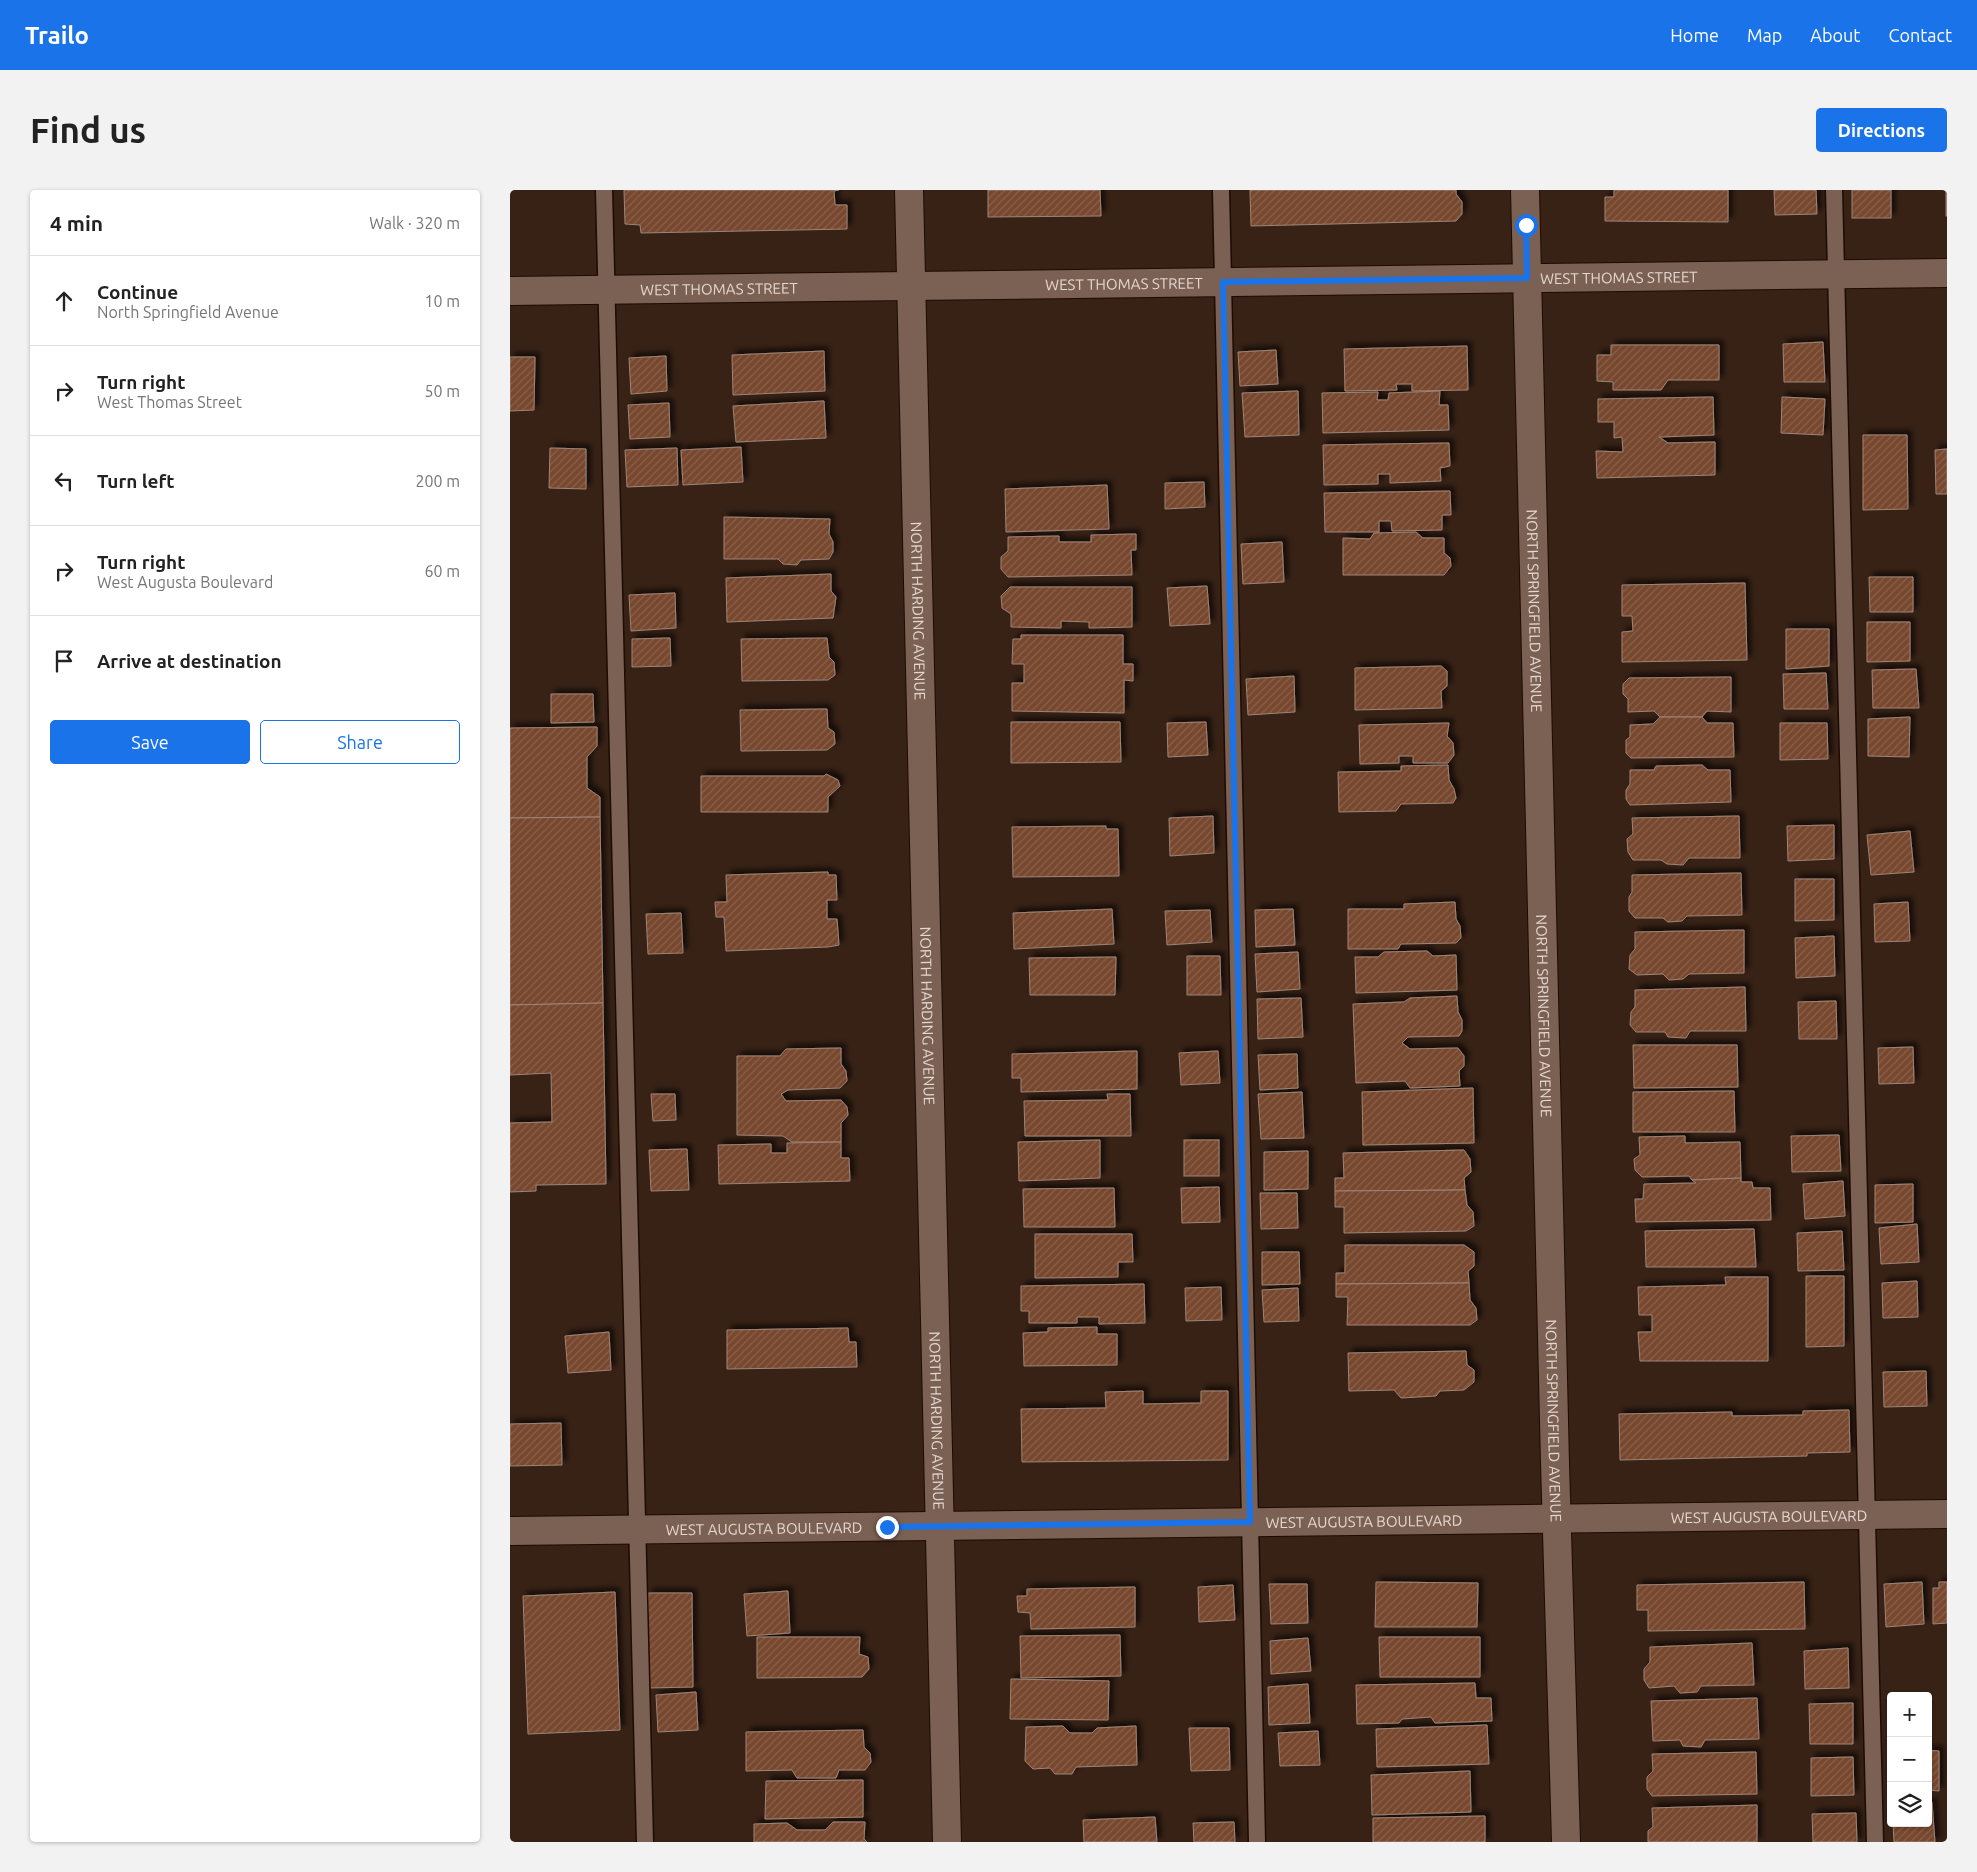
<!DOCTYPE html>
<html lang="en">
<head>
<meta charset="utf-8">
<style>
	body { margin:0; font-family:Ubuntu,sans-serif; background:#f2f2f2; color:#222 }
	.controls { position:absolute; right:15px; bottom:15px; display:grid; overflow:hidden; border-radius:5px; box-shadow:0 1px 4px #0004 }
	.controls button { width:45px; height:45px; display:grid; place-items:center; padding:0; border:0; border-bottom:1px solid #e0e0e0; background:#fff; color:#222; font:25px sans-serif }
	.stop { position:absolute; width:15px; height:15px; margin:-11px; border:4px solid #1a73e8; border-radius:50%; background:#fff }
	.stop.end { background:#1a73e8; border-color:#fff; box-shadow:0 1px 5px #0008 }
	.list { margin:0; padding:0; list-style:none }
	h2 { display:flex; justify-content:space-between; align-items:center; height:65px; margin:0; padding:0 20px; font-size:21px }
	h2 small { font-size:16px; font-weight:400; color:#767676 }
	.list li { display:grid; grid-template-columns:32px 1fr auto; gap:15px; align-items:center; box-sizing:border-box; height:90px; padding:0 20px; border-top:1px solid #e0e0e0 }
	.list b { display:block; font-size:19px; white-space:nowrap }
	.list p { margin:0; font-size:16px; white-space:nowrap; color:#767676 }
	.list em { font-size:16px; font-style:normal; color:#767676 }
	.actions { display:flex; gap:10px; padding:15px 20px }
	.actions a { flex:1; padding:11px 0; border:1px solid #1a73e8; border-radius:5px; text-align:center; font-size:18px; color:#1a73e8 }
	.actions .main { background:#1a73e8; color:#fff }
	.icon { flex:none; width:28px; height:28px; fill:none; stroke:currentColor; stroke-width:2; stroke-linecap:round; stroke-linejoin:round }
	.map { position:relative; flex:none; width:1437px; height:1652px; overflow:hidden; border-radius:5px }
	header { display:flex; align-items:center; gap:30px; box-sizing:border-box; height:70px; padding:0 25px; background:#1a73e8; color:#fff }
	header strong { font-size:24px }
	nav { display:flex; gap:28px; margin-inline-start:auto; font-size:18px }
	.intro { display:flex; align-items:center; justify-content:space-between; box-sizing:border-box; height:120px; padding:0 30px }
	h1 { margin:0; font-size:35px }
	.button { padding:12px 22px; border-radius:5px; background:#1a73e8; color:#fff; font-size:18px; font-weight:700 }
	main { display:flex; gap:30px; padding:0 30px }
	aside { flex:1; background:#fff; border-radius:5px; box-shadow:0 1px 4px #0004 }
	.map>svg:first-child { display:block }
	.building { fill:url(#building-hatch); stroke:#9f8476; filter:url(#shadow) }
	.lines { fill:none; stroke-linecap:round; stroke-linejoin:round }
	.lane-casing { stroke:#1e0b02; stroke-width:19 }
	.street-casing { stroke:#1e0b02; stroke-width:30 }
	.secondary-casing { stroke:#1e0b02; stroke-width:30 }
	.lane { stroke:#7b6153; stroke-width:16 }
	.street { stroke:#7b6153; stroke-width:28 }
	.secondary { stroke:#7b6153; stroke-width:28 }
	.route { stroke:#1a73e8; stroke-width:6 }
	.labels { text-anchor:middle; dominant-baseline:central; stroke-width:4.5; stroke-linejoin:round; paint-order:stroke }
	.street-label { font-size:15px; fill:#e5d6ce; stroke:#2e180d }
</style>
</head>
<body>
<header>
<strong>Trailo</strong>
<nav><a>Home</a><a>Map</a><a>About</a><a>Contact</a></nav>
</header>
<div class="intro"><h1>Find us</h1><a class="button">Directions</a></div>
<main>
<aside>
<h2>4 min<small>Walk · 320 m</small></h2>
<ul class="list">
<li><svg class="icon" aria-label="ahead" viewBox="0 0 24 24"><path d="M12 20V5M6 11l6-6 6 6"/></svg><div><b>Continue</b><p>North Springfield Avenue</p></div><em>10 m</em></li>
<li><svg class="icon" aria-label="right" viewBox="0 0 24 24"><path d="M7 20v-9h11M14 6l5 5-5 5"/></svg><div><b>Turn right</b><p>West Thomas Street</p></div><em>50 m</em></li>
<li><svg class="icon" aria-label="left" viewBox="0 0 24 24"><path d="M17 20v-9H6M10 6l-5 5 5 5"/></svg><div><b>Turn left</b></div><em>200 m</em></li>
<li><svg class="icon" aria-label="right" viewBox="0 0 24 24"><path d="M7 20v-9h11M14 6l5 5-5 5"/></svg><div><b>Turn right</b><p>West Augusta Boulevard</p></div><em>60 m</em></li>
<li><svg class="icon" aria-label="arrive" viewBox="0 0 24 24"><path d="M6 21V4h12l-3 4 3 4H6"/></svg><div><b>Arrive at destination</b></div></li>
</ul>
<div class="actions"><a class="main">Save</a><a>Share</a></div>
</aside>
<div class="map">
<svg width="1437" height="1652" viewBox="0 0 1437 1652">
	<defs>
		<pattern id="building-hatch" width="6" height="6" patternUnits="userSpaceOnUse" patternTransform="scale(1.25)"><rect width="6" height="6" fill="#77472e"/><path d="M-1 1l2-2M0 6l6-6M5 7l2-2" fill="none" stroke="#8a614b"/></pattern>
		<filter id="shadow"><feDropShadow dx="4.5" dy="-4.5" stdDeviation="2.5" flood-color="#0009"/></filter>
	</defs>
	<rect width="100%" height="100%" fill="#382216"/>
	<g class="building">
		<polygon points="114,0 329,0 324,1 325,15 337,15 337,39 131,43 130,35 115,34"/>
		<polygon points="478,0 590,0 591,26 478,27"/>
		<polygon points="740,0 946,0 946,4 952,12 952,24 946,31 741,36"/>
		<polygon points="1104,0 1218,0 1218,32 1095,31 1095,7 1104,7"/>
		<polygon points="1264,0 1306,0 1307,24 1265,25"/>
		<rect x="1342" y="0" width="39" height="28"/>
		<rect x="1436" y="0" width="1" height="26"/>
		<polygon points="1313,152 1315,192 1274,192 1273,154"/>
		<polygon points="1101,155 1209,155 1209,190 1158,190 1151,200 1103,200 1103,192 1087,191 1087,165 1101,165"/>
		<polygon points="957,156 958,200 902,201 902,194 886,194 887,200 835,201 834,159"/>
		<polygon points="766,160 768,194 730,196 728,162"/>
		<polygon points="314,161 315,201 223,205 222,165"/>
		<polygon points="156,166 157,201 121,204 119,168"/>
		<polygon points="0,167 25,167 24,220 0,221"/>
		<polygon points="788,201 789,245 735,247 732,203"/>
		<polygon points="930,201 929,215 938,215 939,240 813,243 812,203 868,202 867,210 878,210 879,203"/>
		<polygon points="1203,207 1204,245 1149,247 1158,253 1205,252 1205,285 1087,288 1086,261 1113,262 1112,247 1104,248 1104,232 1088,232 1088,209"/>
		<polygon points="1272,207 1315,209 1313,245 1271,243"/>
		<polygon points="314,211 316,248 226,252 223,216"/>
		<polygon points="159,213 160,247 120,249 118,215"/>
		<polygon points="1353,245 1397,245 1398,319 1353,320"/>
		<polygon points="939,253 940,276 930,278 931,291 880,293 880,284 868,284 868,294 814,295 813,255"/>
		<polygon points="231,257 233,292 173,295 171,260"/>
		<polygon points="40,258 76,259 76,299 39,298"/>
		<polygon points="167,258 168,295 117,297 115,260"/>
		<polygon points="1437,259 1437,304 1426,304 1425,260"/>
		<polygon points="694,292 695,317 655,319 655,293"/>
		<polygon points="597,295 599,339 496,342 495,299"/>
		<polygon points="940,301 941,325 932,325 932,340 882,341 881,331 869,331 869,342 815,342 814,303"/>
		<polygon points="214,327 320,329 319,344 323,352 323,362 319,369 291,370 287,375 273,374 268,369 214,369"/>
		<polygon points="906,342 913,348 934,348 934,363 940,368 941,376 934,385 833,385 833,348 860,349 864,343"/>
		<polygon points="626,344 626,360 621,360 622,385 498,387 491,379 491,367 498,361 498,347 549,346 549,352 581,352 581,345"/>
		<polygon points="772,352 774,392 733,394 731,354"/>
		<polygon points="321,384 321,401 326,407 323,428 217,432 216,388"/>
		<polygon points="1359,387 1403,387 1403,422 1360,422"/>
		<polygon points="1235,393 1237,470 1112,472 1112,442 1123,441 1122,426 1112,426 1112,395"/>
		<polygon points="697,396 700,434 660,436 657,398"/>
		<polygon points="500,397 622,397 622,437 579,438 579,432 551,431 551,438 501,437 501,424 492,418 491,406"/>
		<polygon points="165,403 166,438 121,441 119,405"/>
		<polygon points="1357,432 1400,432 1400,471 1357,472"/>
		<polygon points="1276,439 1319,439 1319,476 1276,479"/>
		<polygon points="511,445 613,445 613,474 623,474 623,491 614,490 614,523 502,521 502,493 514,493 514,474 502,474 503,449 511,449"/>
		<polygon points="160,448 161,476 122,477 122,449"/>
		<polygon points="317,448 319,467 324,472 325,485 318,490 232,491 231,449"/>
		<polygon points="931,476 937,481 937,496 931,501 932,518 845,520 845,478"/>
		<polygon points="1406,479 1409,518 1363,518 1362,480"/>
		<polygon points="1316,483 1318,519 1274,519 1273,484"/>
		<polygon points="784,486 785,522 738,525 736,489"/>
		<polygon points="1221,487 1221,522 1197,521 1192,527 1150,527 1144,521 1118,522 1118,509 1113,504 1113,494 1119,488"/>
		<polygon points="41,504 83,504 84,532 41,533"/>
		<polygon points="317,519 318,538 324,542 325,554 317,560 231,561 230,520"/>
		<polygon points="1150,527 1192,527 1197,533 1223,533 1224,567 1121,568 1116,563 1116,550 1120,547 1120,535 1143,534"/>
		<polygon points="1400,527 1399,567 1358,566 1358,529"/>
		<polygon points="501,532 610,532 611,572 501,573"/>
		<polygon points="696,532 698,565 658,567 657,533"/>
		<polygon points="939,533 937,546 943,553 944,565 938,573 903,573 903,566 889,566 889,573 850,574 849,535"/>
		<polygon points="1270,533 1317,533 1318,569 1270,570"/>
		<polygon points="87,537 87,556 77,567 77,598 90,607 90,627 0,628 0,538"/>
		<polygon points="938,575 939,590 944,599 946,608 943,613 891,614 886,621 829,622 828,582 891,581 891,576"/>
		<polygon points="1192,575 1198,580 1220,580 1221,612 1120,615 1116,609 1116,600 1120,594 1120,580 1144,580 1146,576"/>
		<polygon points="316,584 328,590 330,596 318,607 318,622 191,622 191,586 314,586"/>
		<polygon points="703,626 704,663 660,666 659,628"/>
		<polygon points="1229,626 1230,668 1179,668 1173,675 1157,674 1151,670 1123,670 1118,662 1117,649 1123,644 1122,628"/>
		<polygon points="90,627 93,813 0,815 0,628"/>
		<polygon points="1324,635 1324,669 1278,671 1277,636"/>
		<polygon points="596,636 596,639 608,639 609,686 503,687 502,637"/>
		<polygon points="1400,641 1404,682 1361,685 1357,645"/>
		<polygon points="318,682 318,685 326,685 327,710 317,710 317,729 327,729 329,755 318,757 216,761 214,727 206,727 205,712 217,712 216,685"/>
		<polygon points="1231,683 1232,725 1177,726 1172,731 1158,732 1153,728 1125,728 1119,721 1119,707 1122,702 1122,685"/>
		<polygon points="1285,689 1324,689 1324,730 1285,731"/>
		<polygon points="945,712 946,729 950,736 951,748 946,753 891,754 888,759 838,759 838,719 894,719 894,714"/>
		<polygon points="1398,712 1400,751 1365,752 1364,714"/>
		<polygon points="602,719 604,754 504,759 503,723"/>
		<polygon points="783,719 785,755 746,757 745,720"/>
		<polygon points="700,720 702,752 657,755 655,721"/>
		<polygon points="171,723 173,763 138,764 136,724"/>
		<polygon points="1234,740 1234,783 1179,784 1173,789 1159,790 1153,784 1127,785 1119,779 1120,765 1125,759 1125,742"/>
		<polygon points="1324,746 1325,786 1286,788 1285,748"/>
		<polygon points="917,761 923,766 946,765 947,800 846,803 845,767 868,767 874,762"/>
		<polygon points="788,762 790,799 747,802 745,764"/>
		<polygon points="677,766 710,766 711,805 677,805"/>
		<polygon points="606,767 605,805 520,805 519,768"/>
		<polygon points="1235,797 1236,841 1180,841 1176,848 1158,847 1155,842 1126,842 1120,835 1121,822 1125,817 1125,800"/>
		<polygon points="947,806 948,822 952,830 952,841 949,846 898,847 892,853 900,859 948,858 954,866 954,876 949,881 950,896 900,898 895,891 846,893 843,814 894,812 900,808"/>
		<polygon points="791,808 793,847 748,849 747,809"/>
		<polygon points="1326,811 1327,849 1289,849 1288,812"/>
		<polygon points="93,813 96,994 26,995 26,1001 0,1002 0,933 42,932 41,883 0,885 0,815"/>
		<polygon points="1123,855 1227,855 1228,897 1124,898"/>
		<polygon points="1403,857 1404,893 1369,894 1368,858"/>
		<polygon points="331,858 331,874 336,881 337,891 330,898 278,900 271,904 276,911 331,910 337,917 338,925 331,933 331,952 282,952 273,946 227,945 227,866 270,866 276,859"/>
		<polygon points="627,861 627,899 511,902 511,888 502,888 502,864"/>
		<polygon points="708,861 710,893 671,895 669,863"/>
		<polygon points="787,864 788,898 750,900 748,865"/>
		<polygon points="963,898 964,953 853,955 852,902"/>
		<polygon points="1224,901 1225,942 1123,942 1123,902"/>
		<polygon points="792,902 794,948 751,949 748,904"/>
		<polygon points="141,904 165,904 166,930 143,931"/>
		<polygon points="597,904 620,904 621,946 515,946 514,911 598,910"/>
		<polygon points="1329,945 1331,981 1282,982 1281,946"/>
		<polygon points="1175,946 1175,953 1230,952 1231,988 1182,990 1179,986 1132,987 1125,980 1124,969 1130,965 1129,947"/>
		<polygon points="590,950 590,988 509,991 508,952"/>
		<rect x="674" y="950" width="35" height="36"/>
		<polygon points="331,952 331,968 339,968 340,991 209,994 208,955 261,954 261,963 277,963 277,953"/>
		<polygon points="177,959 179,1000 141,1001 139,960"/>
		<polygon points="954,960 960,969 961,982 954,988 955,1000 825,1001 825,988 834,988 833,963"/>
		<polygon points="798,961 798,999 754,1000 754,962"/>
		<polygon points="1231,988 1231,992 1242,992 1243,998 1260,998 1261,1030 1126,1032 1125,1009 1133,1009 1134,994 1186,993 1182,990"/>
		<polygon points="1333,991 1335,1026 1295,1029 1293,994"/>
		<polygon points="1403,994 1403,1032 1365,1033 1365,995"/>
		<polygon points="709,997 710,1032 672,1033 671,998"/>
		<polygon points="604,998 605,1037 514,1037 513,999"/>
		<polygon points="955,1000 957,1015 963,1022 964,1036 956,1041 834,1043 834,1017 825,1017 825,1001"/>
		<polygon points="750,1003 787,1003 788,1038 751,1039"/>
		<polygon points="1407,1034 1409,1072 1371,1074 1369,1038"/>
		<polygon points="1244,1039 1246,1077 1136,1077 1135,1041"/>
		<polygon points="1332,1041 1334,1080 1288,1081 1287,1043"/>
		<polygon points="525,1044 622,1044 623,1072 608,1072 608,1087 525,1088"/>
		<polygon points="835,1055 954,1055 964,1062 964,1076 958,1081 959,1093 826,1094 826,1083 835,1083"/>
		<polygon points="752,1062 789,1062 790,1094 752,1095"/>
		<polygon points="1296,1086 1334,1086 1334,1156 1296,1157"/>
		<polygon points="1215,1087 1258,1087 1258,1171 1130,1171 1128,1142 1142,1142 1142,1125 1129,1125 1128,1097 1216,1095"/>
		<polygon points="1407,1091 1408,1127 1373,1128 1372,1093"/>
		<polygon points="959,1093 960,1110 966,1118 967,1130 960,1135 837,1135 838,1107 826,1107 826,1094"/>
		<polygon points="634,1094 635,1133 589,1134 589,1127 567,1127 567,1133 519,1133 519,1121 511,1121 511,1096"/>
		<polygon points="711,1097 712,1130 676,1131 675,1098"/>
		<polygon points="788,1098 789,1131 754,1132 752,1100"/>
		<polygon points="587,1137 587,1144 607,1144 607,1175 514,1176 513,1143 538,1142 538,1138"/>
		<polygon points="338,1138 339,1152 346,1152 347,1177 217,1179 217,1140"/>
		<polygon points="99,1142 101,1180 58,1183 55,1146"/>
		<polygon points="956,1161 957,1175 964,1180 964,1192 954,1200 930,1201 926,1206 891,1208 884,1200 839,1201 838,1163"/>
		<polygon points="1416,1181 1417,1216 1374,1217 1373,1182"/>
		<polygon points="633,1201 633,1214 691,1213 691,1201 718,1201 718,1270 512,1272 511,1219 596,1218 595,1202"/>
		<polygon points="1339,1220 1340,1262 1297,1263 1297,1266 1110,1270 1109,1224 1222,1222 1222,1226 1293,1225 1293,1221"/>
		<polygon points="51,1233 52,1275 0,1276 0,1234"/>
		<polygon points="866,1392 968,1393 967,1437 865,1437"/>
		<polygon points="1294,1392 1295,1439 1138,1441 1138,1420 1127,1420 1127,1395"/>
		<polygon points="1412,1392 1414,1434 1376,1437 1374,1394"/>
		<polygon points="1429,1392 1437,1392 1437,1433 1423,1434 1423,1398 1429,1398"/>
		<polygon points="759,1394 797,1394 798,1433 761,1434"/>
		<polygon points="723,1395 725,1430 689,1432 688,1397"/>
		<polygon points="625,1397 625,1437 521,1439 520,1423 508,1422 507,1406 517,1406 517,1399"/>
		<polygon points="278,1401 280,1443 237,1446 234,1404"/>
		<polygon points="105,1402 110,1540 18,1544 13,1406"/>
		<polygon points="138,1403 182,1403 183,1497 138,1498"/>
		<polygon points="610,1445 611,1486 511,1488 510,1446"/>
		<polygon points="247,1447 350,1447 349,1464 358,1467 359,1479 352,1487 247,1488"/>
		<polygon points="869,1447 970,1447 970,1487 870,1487"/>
		<polygon points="798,1448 801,1481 761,1484 760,1451"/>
		<polygon points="1242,1453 1244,1495 1191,1496 1187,1502 1170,1503 1164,1496 1139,1498 1134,1490 1134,1479 1140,1472 1140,1457"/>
		<polygon points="1338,1458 1339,1498 1295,1499 1294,1461"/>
		<polygon points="501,1489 599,1491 598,1530 500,1529"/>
		<polygon points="965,1493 966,1508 981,1508 982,1531 925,1533 921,1527 892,1529 889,1533 847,1534 846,1495"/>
		<polygon points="798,1494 800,1533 759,1535 758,1497"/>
		<polygon points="186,1502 188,1540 148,1542 146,1505"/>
		<polygon points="1247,1508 1249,1549 1195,1550 1191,1557 1173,1556 1170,1550 1143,1551 1141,1511"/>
		<polygon points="1343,1513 1343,1554 1300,1554 1299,1514"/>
		<polygon points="977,1535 979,1574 867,1577 866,1539"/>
		<polygon points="553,1536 560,1543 582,1543 587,1538 626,1536 627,1575 566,1577 562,1584 545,1584 540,1578 523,1579 515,1571 516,1537"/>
		<polygon points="679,1538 719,1538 720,1580 681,1581"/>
		<polygon points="353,1540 354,1557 360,1563 361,1572 355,1580 329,1580 326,1588 287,1588 282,1580 236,1581 236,1542"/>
		<polygon points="808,1541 810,1575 770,1576 768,1543"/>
		<polygon points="1418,1560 1429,1561 1429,1601 1418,1600"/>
		<polygon points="1246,1562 1247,1604 1142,1606 1137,1599 1137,1587 1143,1581 1142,1564"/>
		<polygon points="1343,1567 1344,1605 1301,1606 1301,1568"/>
		<polygon points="960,1581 961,1622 862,1625 861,1585"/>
		<polygon points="353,1590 353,1627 255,1629 256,1591"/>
		<polygon points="1418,1612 1422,1612 1425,1652 1384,1652 1383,1633 1418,1633"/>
		<polygon points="1247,1615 1247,1652 1138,1652 1138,1641 1143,1637 1142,1618"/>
		<polygon points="1346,1623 1347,1652 1303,1652 1302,1624"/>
		<polygon points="975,1626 975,1652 863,1652 863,1628"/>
		<polygon points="645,1627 647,1652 574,1652 573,1630"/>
		<polygon points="323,1632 355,1632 354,1649 357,1652 244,1652 244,1634 277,1633 287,1640 315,1640"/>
		<polygon points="724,1632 725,1652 684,1652 683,1633"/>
	</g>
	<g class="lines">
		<defs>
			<g id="lane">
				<polyline points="94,0 135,1652"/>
				<polyline points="711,0 747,1652"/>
				<polyline points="1324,0 1365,1652"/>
			</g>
			<g id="street">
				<path id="s1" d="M399,0L437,1652"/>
				<path id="s2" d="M1015,0L1045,1273L1056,1652"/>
				<path id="s3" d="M0,101L1437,83"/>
			</g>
			<g id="secondary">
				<path id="s4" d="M0,1341L1437,1324"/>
			</g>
		</defs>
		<use href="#lane" class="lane-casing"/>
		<use href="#street" class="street-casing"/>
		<use href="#secondary" class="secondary-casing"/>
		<use href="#lane" class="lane"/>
		<use href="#street" class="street"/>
		<use href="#secondary" class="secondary"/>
	</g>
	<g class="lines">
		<polyline class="route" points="377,1337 740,1332 713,92 1017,88 1016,35"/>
	</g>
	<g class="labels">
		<g class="street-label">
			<text stroke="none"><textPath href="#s3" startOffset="1109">WEST THOMAS STREET</textPath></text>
			<text stroke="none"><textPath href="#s3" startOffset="614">WEST THOMAS STREET</textPath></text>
			<text stroke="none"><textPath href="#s3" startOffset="209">WEST THOMAS STREET</textPath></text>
			<text stroke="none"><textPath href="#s1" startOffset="421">NORTH HARDING AVENUE</textPath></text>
			<text stroke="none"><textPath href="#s2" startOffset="421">NORTH SPRINGFIELD AVENUE</textPath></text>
			<text stroke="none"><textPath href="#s1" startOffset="826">NORTH HARDING AVENUE</textPath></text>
			<text stroke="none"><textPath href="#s2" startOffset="826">NORTH SPRINGFIELD AVENUE</textPath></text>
			<text stroke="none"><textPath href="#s1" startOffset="1231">NORTH HARDING AVENUE</textPath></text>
			<text stroke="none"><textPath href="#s2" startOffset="1231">NORTH SPRINGFIELD AVENUE</textPath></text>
			<text stroke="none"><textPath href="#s4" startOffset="1259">WEST AUGUSTA BOULEVARD</textPath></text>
			<text stroke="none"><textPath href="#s4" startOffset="854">WEST AUGUSTA BOULEVARD</textPath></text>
			<text stroke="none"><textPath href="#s4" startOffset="254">WEST AUGUSTA BOULEVARD</textPath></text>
		</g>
	</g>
</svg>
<div class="controls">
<button>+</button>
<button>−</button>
<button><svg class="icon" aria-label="layers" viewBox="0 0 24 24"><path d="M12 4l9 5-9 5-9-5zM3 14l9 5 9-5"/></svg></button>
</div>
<div class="stop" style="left:1016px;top:35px"></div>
<div class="stop end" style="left:377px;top:1337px"></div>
</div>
</main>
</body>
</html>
